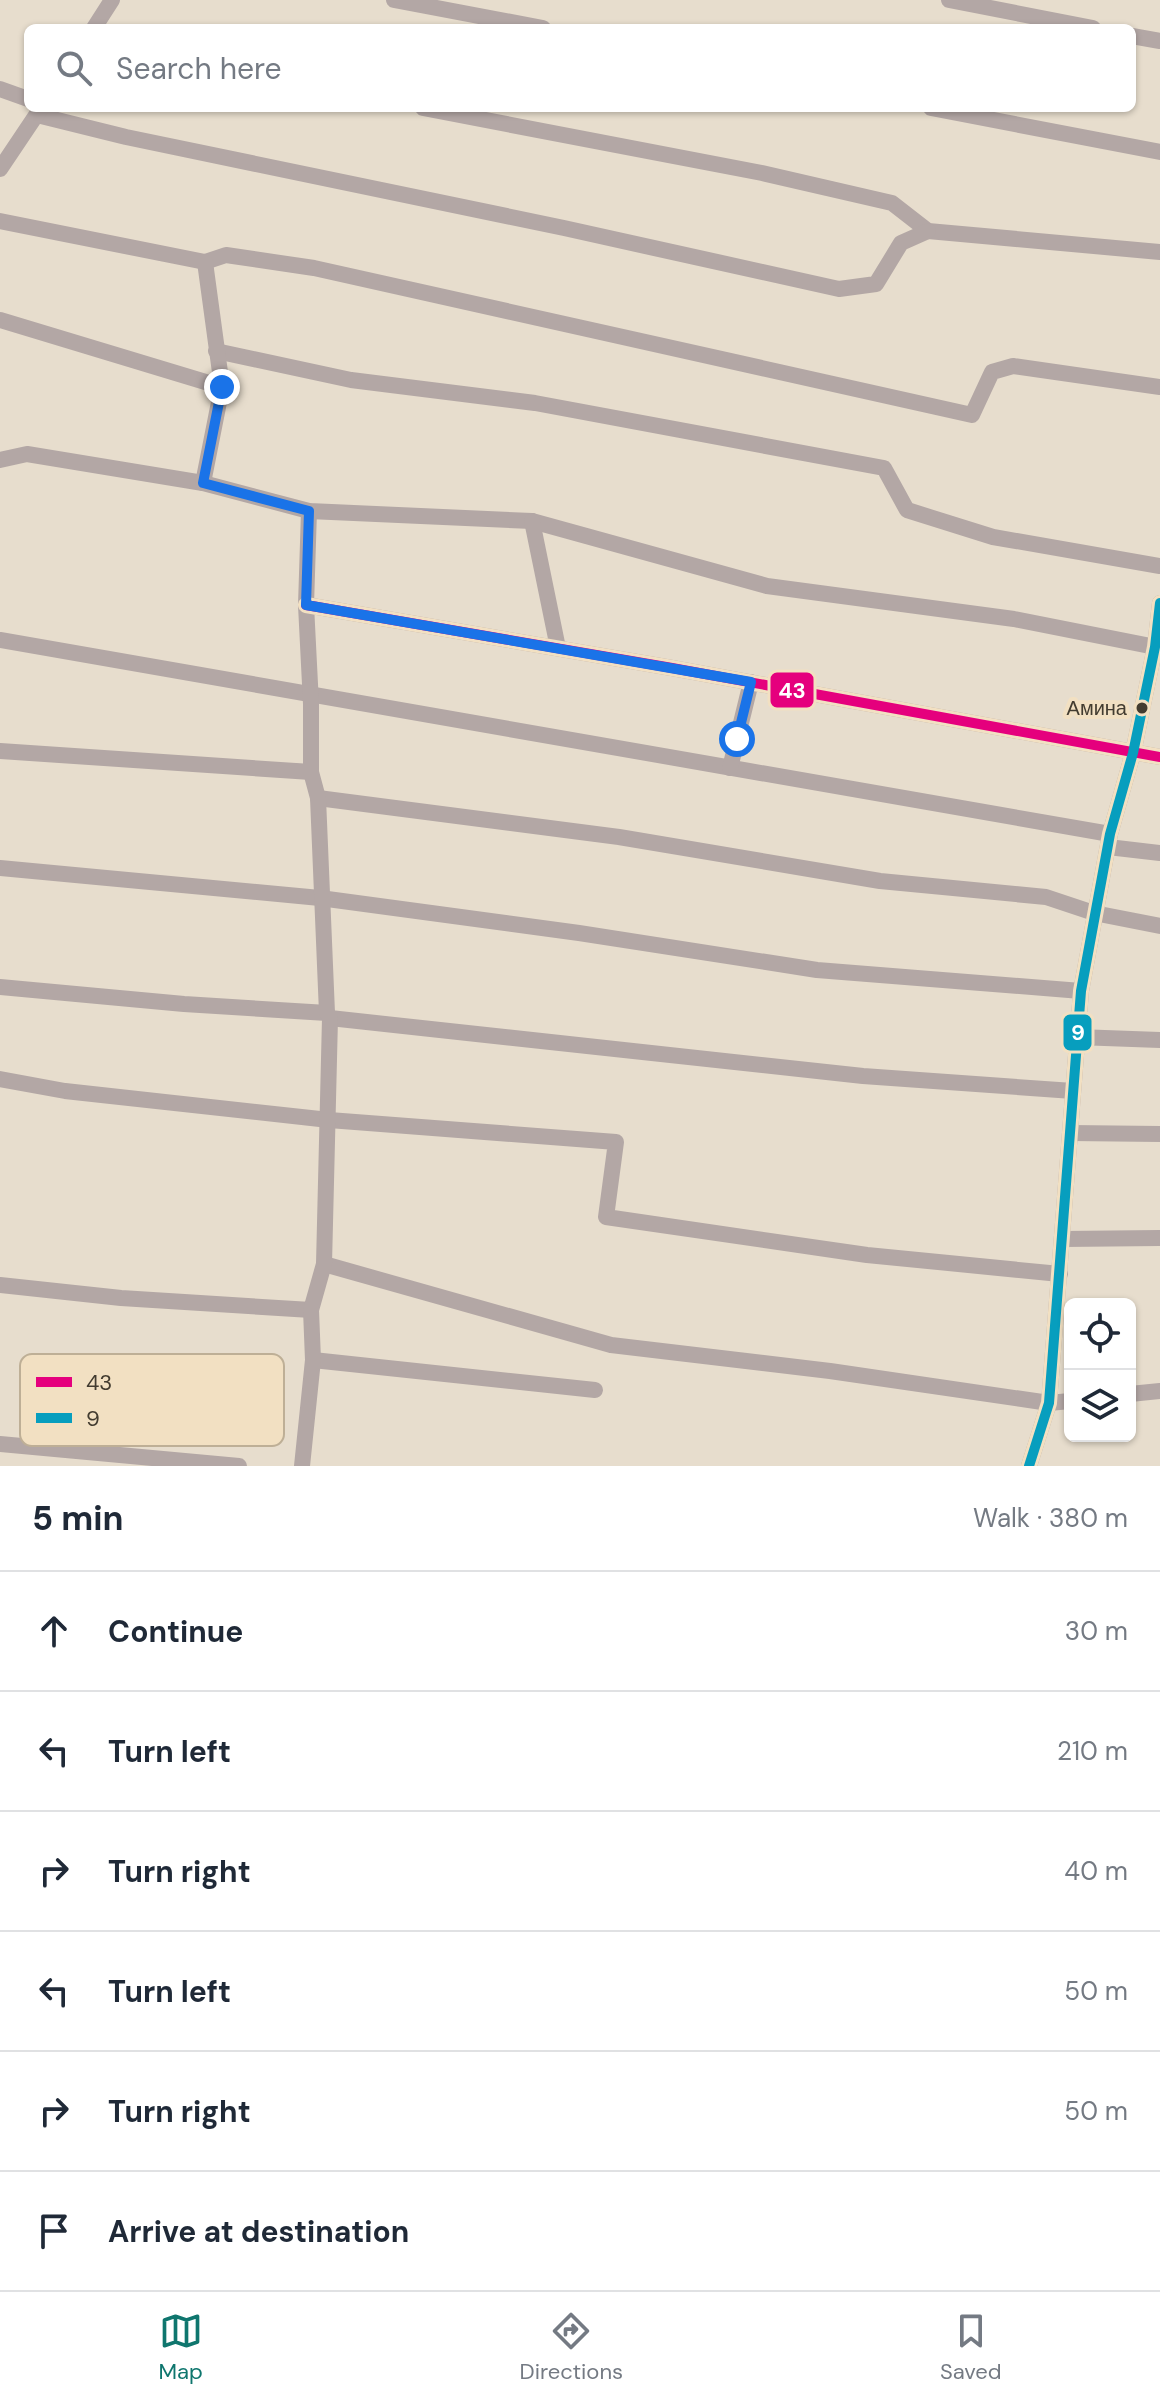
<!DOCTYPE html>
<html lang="en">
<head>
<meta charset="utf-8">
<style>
	body { margin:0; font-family:"DM Sans",sans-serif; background:#f2f2f3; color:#1f2937 }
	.controls { position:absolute; right:24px; bottom:24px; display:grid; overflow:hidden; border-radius:12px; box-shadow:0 2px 6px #0004 }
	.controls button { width:72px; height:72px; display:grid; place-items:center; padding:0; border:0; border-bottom:2px solid #e0e1e3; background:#fff; color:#1f2937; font:40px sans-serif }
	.stop { position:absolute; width:24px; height:24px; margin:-18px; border:6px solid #1a73e8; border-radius:50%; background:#fff }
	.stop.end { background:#1a73e8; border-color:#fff; box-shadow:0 2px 8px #0008 }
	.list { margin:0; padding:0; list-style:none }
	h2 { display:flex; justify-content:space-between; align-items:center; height:104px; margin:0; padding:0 32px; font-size:34px }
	h2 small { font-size:26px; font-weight:400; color:#747a83 }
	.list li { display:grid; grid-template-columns:52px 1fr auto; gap:24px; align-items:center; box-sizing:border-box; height:120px; padding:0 32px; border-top:2px solid #e0e1e3 }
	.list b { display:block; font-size:30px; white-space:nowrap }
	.list em { font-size:26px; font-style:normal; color:#747a83 }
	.icon { flex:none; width:44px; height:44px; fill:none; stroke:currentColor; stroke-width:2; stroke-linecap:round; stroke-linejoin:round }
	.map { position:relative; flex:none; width:1160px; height:1466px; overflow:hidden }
	.search { position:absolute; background:#fff; box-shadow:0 2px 6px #0004; left:24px; right:24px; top:24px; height:88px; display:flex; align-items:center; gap:20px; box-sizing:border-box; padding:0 28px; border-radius:12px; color:#747a83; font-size:30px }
	.sheet { height:824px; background:#fff }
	nav { display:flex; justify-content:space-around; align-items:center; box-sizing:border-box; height:112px; border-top:2px solid #e0e1e3; background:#fff; font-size:22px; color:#747a83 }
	nav a { display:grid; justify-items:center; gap:4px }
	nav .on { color:#0f766e }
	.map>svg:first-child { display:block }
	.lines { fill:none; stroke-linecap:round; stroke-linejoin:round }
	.minor { stroke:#b3a7a5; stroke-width:16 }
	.bus-1-casing { stroke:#f2e0c2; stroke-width:16 }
	.bus-2-casing { stroke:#f2e0c2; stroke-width:16 }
	.bus-1 { stroke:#e5007d; stroke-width:10 }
	.bus-2 { stroke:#079ebe; stroke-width:10 }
	.route { stroke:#1a73e8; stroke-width:10 }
	.bus-dot { fill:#433c30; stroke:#f2e0c2; stroke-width:3 }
	.labels { text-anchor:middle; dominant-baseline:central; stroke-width:8; stroke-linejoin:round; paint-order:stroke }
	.bus-label { font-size:20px; fill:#433c30; stroke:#f2e0c2; text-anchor:end }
	.key { fill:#f2e0c2; stroke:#beaf96; stroke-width:2 }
	.key-label { font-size:22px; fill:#433c30 }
	.line-badge { stroke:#f2e0c2; stroke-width:3 }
	.badge-label { font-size:22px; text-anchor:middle; font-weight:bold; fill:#fff }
</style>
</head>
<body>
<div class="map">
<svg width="1160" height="1466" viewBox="0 0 1160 1466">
	<rect width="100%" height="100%" fill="#e7ddcd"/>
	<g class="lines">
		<g class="minor">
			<polyline points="394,0 543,28"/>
			<polyline points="949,0 1093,28"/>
			<polyline points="94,28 112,0"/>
			<polyline points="1132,36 1160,41"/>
			<polyline points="0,89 28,99"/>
			<polyline points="423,108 762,173 892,203 928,231 1160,252"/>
			<polyline points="931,108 1160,152"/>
			<polyline points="37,115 126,137 564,228 839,289 876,284 901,243 928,231"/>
			<polyline points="0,169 41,108"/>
			<polyline points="0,221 205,262 226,255 314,268 972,415 992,372 1013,366 1160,387"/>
			<polyline points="0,320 222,387"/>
			<polyline points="216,351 351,380 535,403 884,468 907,510 993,537 1160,566"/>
			<polyline points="0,460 27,454 203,483 309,511 532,521 767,586 1014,619 1160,648"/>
			<polyline points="203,483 222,387 205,262"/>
			<polyline points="532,521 558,648"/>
			<polyline points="306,605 672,668 1160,757"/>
			<polyline points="0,640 1110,834"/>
			<polyline points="0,751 311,772"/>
			<polyline points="730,768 751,682"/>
			<polyline points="318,798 619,837 880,881 1046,897 1094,913 1160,926"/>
			<polyline points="1108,847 1160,853"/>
			<polyline points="0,868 320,898 579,933 817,970 1081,991"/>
			<polyline points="0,987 184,1004 327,1013"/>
			<polyline points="330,1018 863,1076 1073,1091"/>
			<polyline points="1077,1037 1160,1040"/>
			<polyline points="0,1079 65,1091 329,1120 616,1142 606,1217 867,1255 1060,1274"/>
			<polyline points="1070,1133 1160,1134"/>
			<polyline points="1063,1239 1160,1238"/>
			<polyline points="324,1264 611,1345 830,1371 1049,1403 1070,1401"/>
			<polyline points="0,1285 121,1298 311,1310"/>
			<polyline points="313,1360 595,1390"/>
			<polyline points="1130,1394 1160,1391"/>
			<polyline points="0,1444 239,1466"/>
			<polyline points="302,1466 313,1360 311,1310 324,1264 330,1018 327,1013 318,798 311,772 311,704 306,605 309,511"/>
			<polyline points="1029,1466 1049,1403 1081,991 1110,834 1133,753 1155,647 1160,603"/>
		</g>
		<defs>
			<polyline id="bus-1" points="306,605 672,668 1160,757"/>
			<polyline id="bus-2" points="1029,1466 1049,1403 1081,991 1110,834 1133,753 1155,647 1160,603"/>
		</defs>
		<use href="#bus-1" class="bus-1-casing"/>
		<use href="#bus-2" class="bus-2-casing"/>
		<use href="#bus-1" class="bus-1"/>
		<use href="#bus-2" class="bus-2"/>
	</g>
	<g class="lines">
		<polyline class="route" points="222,387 203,483 309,511 306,605 751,682 737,739"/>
	</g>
	<circle class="bus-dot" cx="1142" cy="708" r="7"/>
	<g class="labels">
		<g class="bus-label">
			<text x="1127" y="708">Амина</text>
		</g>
	</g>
	<rect x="20" y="1354" width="264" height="92" rx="12" class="key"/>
	<rect x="36" y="1377" width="36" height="10" fill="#e5007d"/>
	<rect x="36" y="1413" width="36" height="10" fill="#079ebe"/>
	<g class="key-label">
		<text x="86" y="1390">43</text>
		<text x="86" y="1426">9</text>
	</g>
	<g class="line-badge">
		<rect x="769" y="671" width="46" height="38" rx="8" fill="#e5007d"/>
		<rect x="1062" y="1013" width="31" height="39" rx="8" fill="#079ebe"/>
	</g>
	<g class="badge-label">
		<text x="792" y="698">43</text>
		<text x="1078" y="1040">9</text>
	</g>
</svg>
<div class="controls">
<button><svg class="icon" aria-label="locate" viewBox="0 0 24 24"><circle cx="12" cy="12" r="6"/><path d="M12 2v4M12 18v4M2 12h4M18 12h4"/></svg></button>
<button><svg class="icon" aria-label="layers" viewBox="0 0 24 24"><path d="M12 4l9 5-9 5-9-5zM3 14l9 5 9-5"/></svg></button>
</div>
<div class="stop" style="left:737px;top:739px"></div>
<div class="stop end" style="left:222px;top:387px"></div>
<div class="search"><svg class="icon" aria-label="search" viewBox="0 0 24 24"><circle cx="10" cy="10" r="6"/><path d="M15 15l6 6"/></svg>Search here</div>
</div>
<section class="sheet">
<h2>5 min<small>Walk · 380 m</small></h2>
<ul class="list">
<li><svg class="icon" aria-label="ahead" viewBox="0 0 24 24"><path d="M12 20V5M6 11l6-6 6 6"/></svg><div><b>Continue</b></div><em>30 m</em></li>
<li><svg class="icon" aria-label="left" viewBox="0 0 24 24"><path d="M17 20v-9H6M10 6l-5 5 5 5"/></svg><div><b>Turn left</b></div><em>210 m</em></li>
<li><svg class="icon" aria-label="right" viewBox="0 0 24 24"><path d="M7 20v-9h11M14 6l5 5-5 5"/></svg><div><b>Turn right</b></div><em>40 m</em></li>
<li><svg class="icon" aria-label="left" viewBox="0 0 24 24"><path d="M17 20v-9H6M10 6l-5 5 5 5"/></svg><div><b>Turn left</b></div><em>50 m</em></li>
<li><svg class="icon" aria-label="right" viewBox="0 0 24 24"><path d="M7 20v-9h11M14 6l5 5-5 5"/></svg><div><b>Turn right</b></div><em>50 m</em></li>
<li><svg class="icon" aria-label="arrive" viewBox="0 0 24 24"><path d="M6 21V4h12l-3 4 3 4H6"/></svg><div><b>Arrive at destination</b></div></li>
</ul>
</section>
<nav>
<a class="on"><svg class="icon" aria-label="map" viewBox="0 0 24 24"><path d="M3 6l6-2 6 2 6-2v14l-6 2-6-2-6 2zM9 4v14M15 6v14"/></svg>Map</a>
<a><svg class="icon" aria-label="directions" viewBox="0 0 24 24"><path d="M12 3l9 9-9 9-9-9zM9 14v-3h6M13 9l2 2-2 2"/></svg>Directions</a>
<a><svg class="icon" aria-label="saved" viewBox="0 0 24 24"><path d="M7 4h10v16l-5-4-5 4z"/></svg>Saved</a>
</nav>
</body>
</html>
